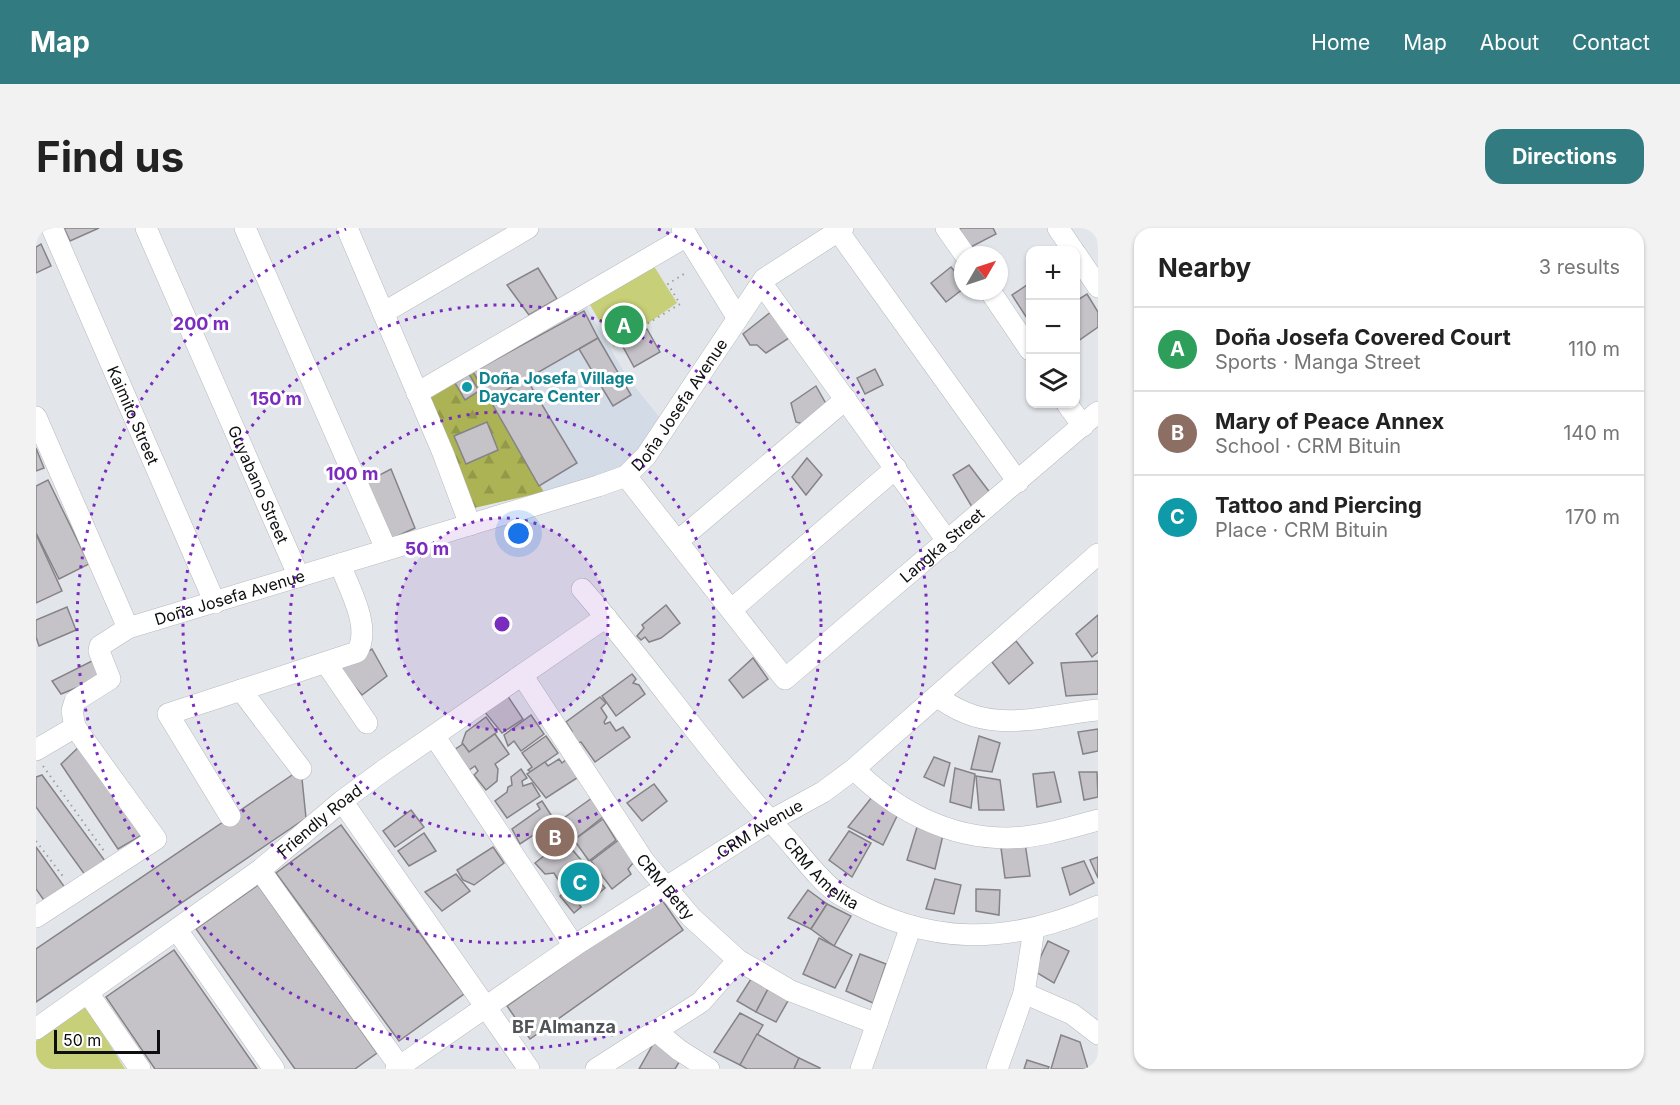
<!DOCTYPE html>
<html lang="en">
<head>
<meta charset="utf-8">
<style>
	body { margin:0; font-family:Inter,sans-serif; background:#f2f2f2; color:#222 }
	.controls { position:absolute; right:18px; top:18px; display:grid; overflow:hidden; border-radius:12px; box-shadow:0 2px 4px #0004 }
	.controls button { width:54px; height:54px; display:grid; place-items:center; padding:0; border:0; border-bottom:2px solid #e0e0e0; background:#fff; color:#222; font:30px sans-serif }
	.compass { position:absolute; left:918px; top:18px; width:54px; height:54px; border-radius:50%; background:#fff; box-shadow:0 2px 4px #0004; rotate:51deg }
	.scale { position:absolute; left:18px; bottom:15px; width:106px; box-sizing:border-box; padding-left:6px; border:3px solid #0d0e0f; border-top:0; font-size:16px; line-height:21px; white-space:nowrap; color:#0d0e0f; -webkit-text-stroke:4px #fff; paint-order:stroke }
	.you { position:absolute; left:483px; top:306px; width:21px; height:21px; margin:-15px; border:4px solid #fff; border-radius:50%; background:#1a73e8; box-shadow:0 0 0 9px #1a73e833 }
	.badge { display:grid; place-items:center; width:39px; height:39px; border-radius:50%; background:#327b80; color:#fff; font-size:20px; font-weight:700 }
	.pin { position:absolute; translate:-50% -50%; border:3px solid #fff; box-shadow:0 2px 6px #0006 }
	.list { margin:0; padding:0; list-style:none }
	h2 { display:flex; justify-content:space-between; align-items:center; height:78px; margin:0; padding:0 24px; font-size:26px }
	h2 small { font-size:20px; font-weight:400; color:#767676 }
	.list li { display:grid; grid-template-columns:39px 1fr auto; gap:18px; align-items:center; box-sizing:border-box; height:84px; padding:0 24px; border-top:2px solid #e0e0e0 }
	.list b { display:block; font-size:22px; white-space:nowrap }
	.list p { margin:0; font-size:20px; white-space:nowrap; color:#767676 }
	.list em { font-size:20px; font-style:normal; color:#767676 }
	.icon { flex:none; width:33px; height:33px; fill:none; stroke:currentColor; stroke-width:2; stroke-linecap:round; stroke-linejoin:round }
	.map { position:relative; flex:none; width:1062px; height:841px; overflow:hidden; border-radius:18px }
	header { display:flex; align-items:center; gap:36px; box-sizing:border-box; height:84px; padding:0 30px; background:#327b80; color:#fff }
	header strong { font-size:28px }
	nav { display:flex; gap:33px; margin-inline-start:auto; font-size:21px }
	.intro { display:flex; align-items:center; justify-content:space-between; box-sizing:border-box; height:144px; padding:0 36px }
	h1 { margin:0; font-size:42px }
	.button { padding:15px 27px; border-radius:18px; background:#327b80; color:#fff; font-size:21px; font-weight:700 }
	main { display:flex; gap:36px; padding:0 36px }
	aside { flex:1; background:#fff; border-radius:18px; box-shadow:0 2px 4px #0004 }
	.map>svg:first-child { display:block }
	.built { fill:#d3dbe6 }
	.green { fill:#c7cf78 }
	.forest { fill:url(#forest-firs) }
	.building { fill:#c5c3c8; stroke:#858388; stroke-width:1.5 }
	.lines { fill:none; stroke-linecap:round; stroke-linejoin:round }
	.minor-casing { stroke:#b6b9bd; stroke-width:22 }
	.path { stroke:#9da0a3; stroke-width:2; stroke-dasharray:1.5 4.5; stroke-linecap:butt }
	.minor { stroke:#fff; stroke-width:21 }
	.ring { fill:none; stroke:#7b2cbf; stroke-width:3; stroke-dasharray:3 6 }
	.culture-dot { fill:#0f9aa8; stroke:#fff; stroke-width:2 }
	.labels { text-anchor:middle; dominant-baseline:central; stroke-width:6; stroke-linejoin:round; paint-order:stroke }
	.culture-label { font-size:16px; font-weight:bold; fill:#0d838f; stroke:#fff; text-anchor:start }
	.street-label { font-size:16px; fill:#0d0e0f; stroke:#fff }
	.neighbourhood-label { font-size:18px; font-weight:bold; fill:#505357; stroke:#fff }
	.centre { fill:#7b2cbf; stroke:#fff; stroke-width:3 }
	.ring-label { font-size:18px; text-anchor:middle; font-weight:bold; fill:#7b2cbf; stroke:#fff; stroke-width:6; stroke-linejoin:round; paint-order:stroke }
</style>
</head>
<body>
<header>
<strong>Map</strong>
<nav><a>Home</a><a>Map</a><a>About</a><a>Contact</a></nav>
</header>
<div class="intro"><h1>Find us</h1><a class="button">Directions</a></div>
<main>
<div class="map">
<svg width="1062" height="841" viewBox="0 0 1062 841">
	<defs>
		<pattern id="forest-firs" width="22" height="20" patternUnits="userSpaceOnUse" patternTransform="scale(1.5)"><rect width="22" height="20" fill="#abb355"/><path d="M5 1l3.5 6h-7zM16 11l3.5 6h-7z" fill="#929949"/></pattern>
	</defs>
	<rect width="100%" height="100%" fill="#e2e6ea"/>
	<polygon class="built" points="548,75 591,149 625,191 593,237 508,264 437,144"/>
	<g class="green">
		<polygon points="616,35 641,75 578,119 552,73"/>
		<polygon points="50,779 89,841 0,841 0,813"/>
	</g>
	<polygon class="forest" points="437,144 508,264 438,280 394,170"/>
	<g class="building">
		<polygon points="28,0 63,0 34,13"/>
		<polygon points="923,0 957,0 960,6 933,20"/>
		<polygon points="5,16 15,38 0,45 0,19"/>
		<polygon points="915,39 927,53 927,61 910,74 895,55"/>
		<polygon points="502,40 521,71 493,87 471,57"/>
		<polygon points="994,55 994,95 976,67"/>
		<polygon points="1051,66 1062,84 1062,99 1042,113 1040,73"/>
		<polygon points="548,83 562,110 454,172 437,144"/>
		<polygon points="736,83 753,110 730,125 721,117 714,117 707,106"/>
		<polygon points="611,101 624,124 598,139 586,117"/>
		<polygon points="562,110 595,167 577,178 543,121"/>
		<polygon points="839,141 847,157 829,166 821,150"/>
		<polygon points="433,146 443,163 429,172 419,155"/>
		<polygon points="490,150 541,235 503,258 454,172"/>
		<polygon points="780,158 793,181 770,197 760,194 755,175"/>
		<polygon points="451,194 462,222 430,236 418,208"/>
		<polygon points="0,220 8,240 0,243"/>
		<polygon points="771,230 786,247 770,267 756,249"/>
		<polygon points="933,237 958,270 936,279 917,247"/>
		<polygon points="355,241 379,300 353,312 330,254"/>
		<polygon points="12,252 53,336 23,351 0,305 0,258"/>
		<polygon points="0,306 26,363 0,375"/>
		<polygon points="630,377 644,395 625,410 613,414 609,409 605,412 601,408 608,400 606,397"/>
		<polygon points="31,379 40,402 3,418 0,409 0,392"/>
		<polygon points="1062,387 1062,424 1056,429 1040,406"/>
		<polygon points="980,413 997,435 973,456 956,434"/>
		<polygon points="336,421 351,448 326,467 303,441"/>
		<polygon points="717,430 732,451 707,470 693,452"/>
		<polygon points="56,433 65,450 25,466 16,453"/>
		<polygon points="1062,433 1062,466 1030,468 1025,435"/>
		<polygon points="596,446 600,451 597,455 603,457 609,466 580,488 566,468"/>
		<polygon points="471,467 487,491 466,505 448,483"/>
		<polygon points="564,469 570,475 565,480 571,489 568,494 569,496 574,494 580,503 587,499 594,509 559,534 545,514 537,516 534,509 536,503 530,494"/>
		<polygon points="495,487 508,506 485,523 478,513 472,518 468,507"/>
		<polygon points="450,489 461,504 433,524 426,515 430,504"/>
		<polygon points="1062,501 1062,523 1047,526 1042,504"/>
		<polygon points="459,506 473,526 459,536 462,541 461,553 450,562 438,547 442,543 439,538 433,542 418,522 427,516 433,524"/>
		<polygon points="510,508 522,525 495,544 492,542 496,539 486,525"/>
		<polygon points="943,508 964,515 956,544 935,541"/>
		<polygon points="46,516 106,607 82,621 25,536"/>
		<polygon points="898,529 914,535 908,558 888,549"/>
		<polygon points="532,530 544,548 510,570 491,546 509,534 512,538 523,531 526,535"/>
		<polygon points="919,540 939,546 935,580 914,574"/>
		<polygon points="265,541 270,590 0,774 0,721"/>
		<polygon points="485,541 491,550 486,553 487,558 496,555 504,568 471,590 459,573 471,564 472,559 476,557 475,549"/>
		<polygon points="1018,544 1025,574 1001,579 997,546"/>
		<polygon points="1043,544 1061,544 1062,569 1048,572"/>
		<polygon points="6,547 72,637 52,651 0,579 0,549"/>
		<polygon points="940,548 964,552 968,582 943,582"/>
		<polygon points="618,556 631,573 606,593 591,575"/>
		<polygon points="836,569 862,586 847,617 812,599"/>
		<polygon points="556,570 568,588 538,612 525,592"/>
		<polygon points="506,573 519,593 484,616 476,601 504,581 501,576"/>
		<polygon points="375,582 388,599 359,619 347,603"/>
		<polygon points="567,591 580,612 553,633 538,612"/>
		<polygon points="305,597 428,766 363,813 240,645"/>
		<polygon points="881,599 907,607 899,641 871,632"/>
		<polygon points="813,603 835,615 816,649 793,632"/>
		<polygon points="388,605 400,623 373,638 362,623"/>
		<polygon points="588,608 597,635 592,641 595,646 576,661 555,633"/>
		<polygon points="528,612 569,660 562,666 558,661 542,674 545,679 538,685 524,668 529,663 518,645 509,646 499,635"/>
		<polygon points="989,615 994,648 969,650 965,620"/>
		<polygon points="0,619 32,664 12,678 0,661"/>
		<polygon points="457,619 468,635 438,657 427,652 421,642"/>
		<polygon points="1062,629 1062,650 1054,632"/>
		<polygon points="1048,633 1058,655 1034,667 1026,640"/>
		<polygon points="420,646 434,663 406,683 389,664"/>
		<polygon points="899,651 925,657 918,686 890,681"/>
		<polygon points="222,657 341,825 319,841 259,841 160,701"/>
		<polygon points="940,661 964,662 963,687 940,683"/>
		<polygon points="772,662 791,676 775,701 752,690"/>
		<polygon points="624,669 647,702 494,811 471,778"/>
		<polygon points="791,676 815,688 798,718 775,701"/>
		<polygon points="783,710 816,727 799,760 767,746"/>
		<polygon points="1012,713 1033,723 1018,755 998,743"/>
		<polygon points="138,722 221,841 119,841 70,769"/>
		<polygon points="824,726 850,736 837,775 810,763"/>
		<polygon points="715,751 732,761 720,784 701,773"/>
		<polygon points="732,761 753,771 740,794 720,784"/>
		<polygon points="704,785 727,797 704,837 678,824"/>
		<polygon points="721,806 763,830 758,841 711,841 704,837"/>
		<polygon points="1025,807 1044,814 1052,841 1015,841"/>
		<polygon points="620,811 645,831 639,841 603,841"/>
		<polygon points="763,830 784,840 783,841 758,841"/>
		<polygon points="991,832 1013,839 1012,841 988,841"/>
	</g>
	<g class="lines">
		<defs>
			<g id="minor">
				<path id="s1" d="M16,0L179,375"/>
				<path id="s2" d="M110,0L263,349"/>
				<polyline points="209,0 350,321"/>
				<polyline points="311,0 407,225 434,297"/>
				<polyline points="646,0 701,89"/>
				<polyline points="910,0 929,27"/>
				<polyline points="1022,0 1037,22"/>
				<polyline points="802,3 982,254"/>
				<polyline points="1040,26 1062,59"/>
				<polyline points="726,56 912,314"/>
				<polyline points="954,63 994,122"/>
				<polyline points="347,85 492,0"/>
				<polyline points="381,165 651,8"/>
				<polyline points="1031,176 1047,198"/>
				<polyline points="0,189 92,400"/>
				<path id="s3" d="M590,248L749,451L1062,184"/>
				<polyline points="642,313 810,171"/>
				<path id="s4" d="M546,361C616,442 677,531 750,610C765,627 787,657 806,668C893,719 973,717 1062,678"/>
				<polyline points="695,382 860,240"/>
				<polyline points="290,435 331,495"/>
				<path id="s5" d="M486,447L608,633L655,689L702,732L755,763L841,796"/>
				<polyline points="205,462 265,541"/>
				<path d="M901,468C953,509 1002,488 1062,482"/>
				<polyline points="399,509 538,718"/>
				<polyline points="0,522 39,499"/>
				<path d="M818,541C859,582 912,610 971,610C1001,610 1033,600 1062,592"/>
				<polyline points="306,573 493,841"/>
				<path d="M194,588L132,486L321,424C336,399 313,361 304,336"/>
				<polyline points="224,642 364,839"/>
				<path id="s6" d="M0,689L120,611L39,499L36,483L39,473L74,451L63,423L64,418L92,400L562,258L590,248L610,228L728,51L807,0"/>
				<polyline points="141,702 238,841"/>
				<polyline points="52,765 104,841"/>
				<polyline points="988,765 1036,786 1062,806"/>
				<path id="s7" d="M0,801L224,642L306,573L348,542L570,389"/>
				<polyline points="620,803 643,822 673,841"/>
				<path id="s8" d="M360,841L538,718L734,593L787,564L818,541L1062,326"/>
				<polyline points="560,841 665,774 702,732"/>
				<polyline points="825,841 875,698"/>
				<polyline points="961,841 988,765 998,701"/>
			</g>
		</defs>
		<use href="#minor" class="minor-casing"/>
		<g class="path">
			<polyline points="581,114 644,76 632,56 651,44"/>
			<polyline points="7,538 68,623"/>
			<polyline points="0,613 29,651"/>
		</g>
		<use href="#minor" class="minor"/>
	</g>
	<circle cx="466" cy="396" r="106" fill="#7b2cbf" fill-opacity=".12"/>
	<g class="ring">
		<circle cx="466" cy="396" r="106"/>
		<circle cx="466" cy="396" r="212"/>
		<circle cx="466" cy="396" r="319"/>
		<path d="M622 1A425 425 0 1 1 310 1"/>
	</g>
	<circle class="culture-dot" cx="431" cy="159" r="6"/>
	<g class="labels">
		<g class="culture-label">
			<text x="443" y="150">Doña Josefa Village<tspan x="443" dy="18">Daycare Center</tspan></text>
		</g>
		<g class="street-label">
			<text stroke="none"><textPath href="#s6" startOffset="1028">Doña Josefa Avenue</textPath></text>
			<text stroke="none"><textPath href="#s1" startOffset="204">Kaimito Street</textPath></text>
			<text stroke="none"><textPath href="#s2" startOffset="280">Guyabano Street</textPath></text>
			<text stroke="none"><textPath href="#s3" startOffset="464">Langka Street</textPath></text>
			<text stroke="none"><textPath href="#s6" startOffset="524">Doña Josefa Avenue</textPath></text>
			<text stroke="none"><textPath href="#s7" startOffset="352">Friendly Road</textPath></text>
			<text stroke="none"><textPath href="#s8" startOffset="436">CRM Avenue</textPath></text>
			<text stroke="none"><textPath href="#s4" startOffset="372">CRM Amelita</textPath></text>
			<text stroke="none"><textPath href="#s5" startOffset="256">CRM Betty</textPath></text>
		</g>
		<g class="neighbourhood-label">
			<text x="528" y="798">BF Almanza</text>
		</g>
	</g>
	<circle cx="466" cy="396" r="9" class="centre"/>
	<g class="ring-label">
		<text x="165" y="102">200 m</text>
		<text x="240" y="177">150 m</text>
		<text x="316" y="252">100 m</text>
		<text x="391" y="327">50 m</text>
	</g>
</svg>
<div class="controls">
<button>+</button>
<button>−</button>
<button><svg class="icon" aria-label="layers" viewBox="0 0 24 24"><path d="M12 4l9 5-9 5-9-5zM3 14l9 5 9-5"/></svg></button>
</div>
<svg class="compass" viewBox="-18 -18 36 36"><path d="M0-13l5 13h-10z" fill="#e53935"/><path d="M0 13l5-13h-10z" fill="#767676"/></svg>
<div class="scale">50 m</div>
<div class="you"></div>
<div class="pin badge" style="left:588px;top:97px;background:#2e9e5b">A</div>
<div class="pin badge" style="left:519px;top:609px;background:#8d6e63">B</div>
<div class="pin badge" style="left:544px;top:654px;background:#0f9aa8">C</div>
</div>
<aside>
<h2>Nearby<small>3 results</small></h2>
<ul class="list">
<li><span class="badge" style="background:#2e9e5b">A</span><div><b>Doña Josefa Covered Court</b><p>Sports · Manga Street</p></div><em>110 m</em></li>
<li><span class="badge" style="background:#8d6e63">B</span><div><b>Mary of Peace Annex</b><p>School · CRM Bituin</p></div><em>140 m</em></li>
<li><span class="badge" style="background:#0f9aa8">C</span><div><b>Tattoo and Piercing</b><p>Place · CRM Bituin</p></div><em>170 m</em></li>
</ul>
</aside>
</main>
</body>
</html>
